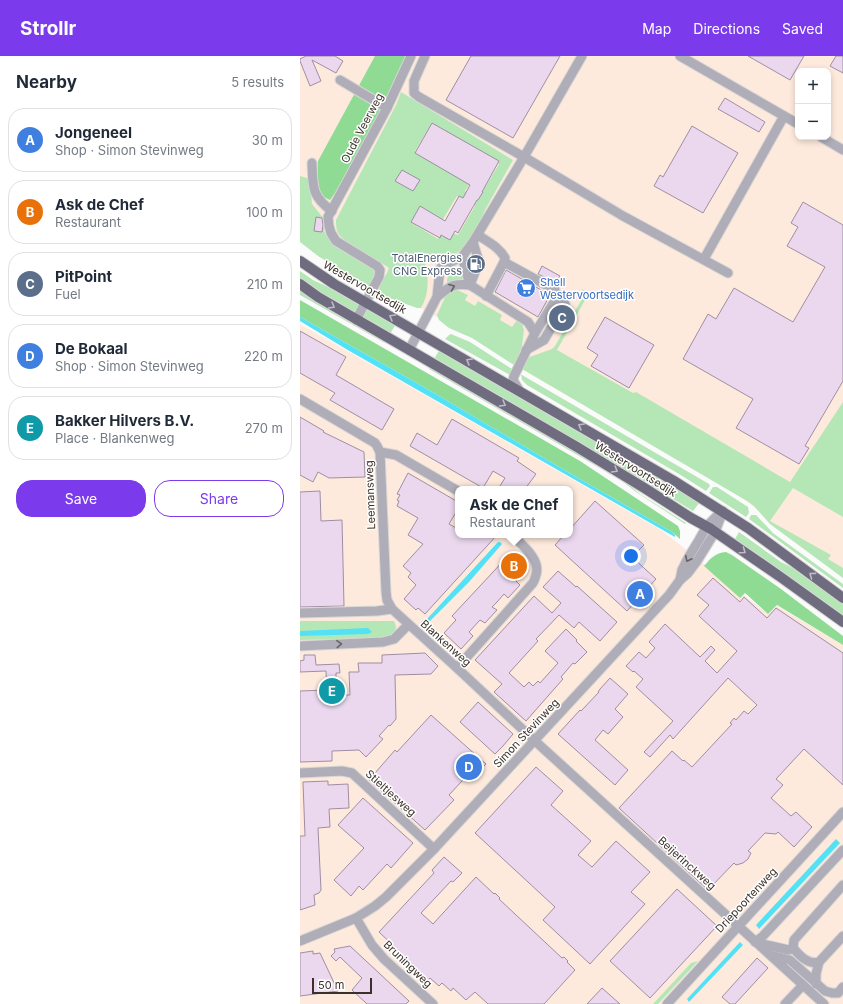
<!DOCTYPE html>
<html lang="en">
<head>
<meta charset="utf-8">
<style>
	body { margin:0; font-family:Inter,sans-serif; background:#f6f6f7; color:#1f2937 }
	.controls { position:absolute; right:12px; top:12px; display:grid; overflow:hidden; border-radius:8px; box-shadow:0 2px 6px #0003 }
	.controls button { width:36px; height:36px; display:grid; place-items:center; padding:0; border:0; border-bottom:1px solid #e0e1e3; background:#fff; color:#1f2937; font:20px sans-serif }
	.scale { position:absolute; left:12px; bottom:10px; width:60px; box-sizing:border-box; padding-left:4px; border:2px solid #3b312a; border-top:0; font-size:11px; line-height:14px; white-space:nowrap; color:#3b312a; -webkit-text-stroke:3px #fff; paint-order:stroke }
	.you { position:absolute; left:331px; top:500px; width:14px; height:14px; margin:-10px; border:3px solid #fff; border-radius:50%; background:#1a73e8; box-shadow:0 0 0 6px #1a73e833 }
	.badge { display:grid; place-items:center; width:26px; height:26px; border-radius:50%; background:#7c3aed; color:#fff; font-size:13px; font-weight:700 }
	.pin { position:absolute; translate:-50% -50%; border:2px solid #fff; box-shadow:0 1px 4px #0006 }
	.popup { position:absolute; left:155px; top:430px; width:118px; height:52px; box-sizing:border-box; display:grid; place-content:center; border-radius:8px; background:#fff; filter:drop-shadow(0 1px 3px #0005); font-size:13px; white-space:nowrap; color:#747a83 }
	.popup b { font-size:15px; color:#1f2937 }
	.popup::after { content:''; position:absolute; left:50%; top:100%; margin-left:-8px; border:8px solid transparent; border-top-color:#fff }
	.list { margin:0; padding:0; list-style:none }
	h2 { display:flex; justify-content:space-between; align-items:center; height:52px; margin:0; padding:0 16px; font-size:17px }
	h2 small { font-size:13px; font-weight:400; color:#747a83 }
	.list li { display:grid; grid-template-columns:26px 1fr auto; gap:12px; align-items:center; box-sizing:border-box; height:64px; margin:0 8px 8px; padding:0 8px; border:1px solid #e0e1e3; border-radius:16px }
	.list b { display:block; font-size:15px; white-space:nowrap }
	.list p { margin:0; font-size:13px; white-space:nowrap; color:#747a83 }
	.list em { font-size:13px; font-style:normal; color:#747a83 }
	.actions { display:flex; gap:8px; padding:12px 16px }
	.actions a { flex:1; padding:9px 0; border:1px solid #7c3aed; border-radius:16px; text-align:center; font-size:14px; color:#7c3aed }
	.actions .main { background:#7c3aed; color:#fff }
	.map { position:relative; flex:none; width:543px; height:948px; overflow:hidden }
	header { display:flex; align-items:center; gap:24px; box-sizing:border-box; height:56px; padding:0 20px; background:#7c3aed; color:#fff }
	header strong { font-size:19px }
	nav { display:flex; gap:22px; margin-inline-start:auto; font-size:14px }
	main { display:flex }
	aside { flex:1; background:#fff }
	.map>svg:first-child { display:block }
	.built { fill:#feeadd; fill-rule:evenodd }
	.green { fill:#b4e7b5; fill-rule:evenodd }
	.forest { fill:#90db94 }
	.water { fill:#52e1f5 }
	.building { fill:#ebd8ef; stroke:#9f8ea3 }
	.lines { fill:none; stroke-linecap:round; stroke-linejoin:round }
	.minor-casing { stroke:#d8d7d5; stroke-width:11 }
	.major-casing { stroke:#d8d7d5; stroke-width:12 }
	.minor { stroke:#aeadb8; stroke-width:9 }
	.major { stroke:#6f6c80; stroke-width:10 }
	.oneway { stroke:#696363 }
	.oneway2 { stroke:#bebdc6 }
	.labels { text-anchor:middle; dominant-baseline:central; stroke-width:3; stroke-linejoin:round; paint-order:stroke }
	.street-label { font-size:11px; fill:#3b312a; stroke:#fff }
	.service-label { font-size:11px; fill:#4e5e75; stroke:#fff; text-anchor:end }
	.shop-label { font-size:11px; fill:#366cbe; stroke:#fff; text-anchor:start }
</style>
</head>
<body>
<header>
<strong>Strollr</strong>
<nav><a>Map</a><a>Directions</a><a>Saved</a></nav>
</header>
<main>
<aside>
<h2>Nearby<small>5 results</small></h2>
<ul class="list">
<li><span class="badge" style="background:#3f7fe0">A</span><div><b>Jongeneel</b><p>Shop · Simon Stevinweg</p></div><em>30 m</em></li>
<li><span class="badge" style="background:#e8710a">B</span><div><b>Ask de Chef</b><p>Restaurant</p></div><em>100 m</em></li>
<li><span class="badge" style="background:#5c6f8a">C</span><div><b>PitPoint</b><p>Fuel</p></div><em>210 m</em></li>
<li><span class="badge" style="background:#3f7fe0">D</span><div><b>De Bokaal</b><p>Shop · Simon Stevinweg</p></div><em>220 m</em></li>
<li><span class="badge" style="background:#0f9aa8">E</span><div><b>Bakker Hilvers B.V.</b><p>Place · Blankenweg</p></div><em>270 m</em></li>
</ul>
<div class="actions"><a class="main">Save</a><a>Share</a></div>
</aside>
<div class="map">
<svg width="543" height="948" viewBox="0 0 543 948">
	<rect width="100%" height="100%" fill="#fbfbfb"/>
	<g class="built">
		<path d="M0,0H543V522L472,467L447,445L414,424L177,283L29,202L0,176ZM498,15H528V81H498Z"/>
		<path d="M0,268L361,474L468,558L477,550L543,589V948H0ZM158,433H270V479H158Z"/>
	</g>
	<g class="green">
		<path d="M101,36L213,104L185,154L177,174L165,192L151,200L125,207C129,221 129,239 121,252H117L89,242L79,236L77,233L87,217L89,212C77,203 44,188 38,177C36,173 36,168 36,164L96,49ZM131,68L199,108L178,143L168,146L175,150L158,179L153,177L141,178L138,183L112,167L120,152L142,165L157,140L164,144L169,137L165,135L170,127L115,95Z"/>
		<polygon points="0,120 10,123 12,148 24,163 24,175 26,179 29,183 51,198 74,212 75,222 70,230 66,229 18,200 0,186"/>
		<path d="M160,210L165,222L164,225L147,228C146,219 152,213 160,210Z"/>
		<path d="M0,215L13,224L43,238L60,247L55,258C36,247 17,236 0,223Z"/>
		<polygon points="282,233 289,237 257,294 333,337 336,336 490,426 543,346 543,461 493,432 470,465 531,499 528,503 543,512 543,522 470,468 454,450 447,445 222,313 227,302 252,293 255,290 283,241 280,238"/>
		<polygon points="0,234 20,248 84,285 85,287 0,239"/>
		<polygon points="157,234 168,239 165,244 175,250 178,245 202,259 200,264 212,271 217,264 222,268 224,274 221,297 214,309 172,282 149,272 139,264 137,259 146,239 150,235"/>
		<polygon points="68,252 96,268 90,278 62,262"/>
		<polygon points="151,278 170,286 212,313 210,316 210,319 145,283 149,279"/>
		<path d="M140,293L400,446L393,455C308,403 220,354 134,303Z"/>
		<polygon points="129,311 319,421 340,438 386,467 385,468 336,436 322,425 298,411 129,313"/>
		<polygon points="221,319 222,319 409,428 410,430 406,435 379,418 227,329 222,324"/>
		<polygon points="413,431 417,431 448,451 449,457 446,461 409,437"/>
		<polygon points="451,459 456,459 473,477 543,528 543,532 449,463"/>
		<polygon points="439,476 481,506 505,518 543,547 543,561 463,502 435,483"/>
		<path d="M0,565H94C100,577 91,579 82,582L0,584Z"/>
		<polygon points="398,905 358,948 353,948 391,907"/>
	</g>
	<g class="forest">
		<polygon points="75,0 106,0 85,51 57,101 35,137 30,144 24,141 18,135 17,127 18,105"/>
		<polygon points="0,244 280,405 378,470 380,475 380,483 372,476 266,415 129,334 0,261"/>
		<path d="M426,496L432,499L481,533L543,580V589L477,549L468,558L445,537L440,542L404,510C411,502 415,497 426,496Z"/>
	</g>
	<g class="water">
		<polygon points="0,261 129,334 266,415 372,476 375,479 375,481 46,293 0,265"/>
		<polygon points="198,486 200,486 202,488 169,526 129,566 123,569 121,568 122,565 127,563"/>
		<polygon points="68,572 72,576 68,578 0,580 0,575"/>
		<polygon points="536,783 540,787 459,873 456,869"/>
		<polygon points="440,886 443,889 389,946 387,943"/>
	</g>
	<g class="building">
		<polygon points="6,0 35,0 43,5 36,17 12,4 21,25 10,30 0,5 0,3"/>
		<polygon points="171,0 260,0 213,82 146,44"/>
		<polygon points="448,0 504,0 490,24"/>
		<polygon points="536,0 543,0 543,17 530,10"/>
		<polygon points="425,42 465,66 459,76 418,53"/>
		<polygon points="132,67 199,105 182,136 183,136 178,144 177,144 158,177 155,175 150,184 141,179 140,182 111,166 120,150 145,165 159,140 163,142 170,129 115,97"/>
		<polygon points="392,70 438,97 403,157 354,130 360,119 363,121"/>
		<polygon points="102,114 120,124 113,135 95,125"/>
		<polygon points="503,146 543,169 543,325 505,390 509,392 499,408 436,372 453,343 383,303 408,258 416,263 434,232 493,266 525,211 487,190 498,171 491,167"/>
		<polygon points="16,161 22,162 23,169 22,176 14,175"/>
		<polygon points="242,210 260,220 256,227 238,218"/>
		<polygon points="206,214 250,239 238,261 195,236"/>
		<polygon points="305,261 354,289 329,332 291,310 298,299 287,292"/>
		<polygon points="0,275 46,301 36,319 94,353 82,374 30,344 35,337 0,317"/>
		<polygon points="0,361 24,375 23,376 64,396 65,421 29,422 18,416 13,426 0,419"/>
		<polygon points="152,363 219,402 217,405 236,418 225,433 198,433 205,422 193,415 183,432 110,390 117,377 137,389"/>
		<polygon points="108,417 158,446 158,453 149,468 158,473 158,479 197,479 125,558 118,552 116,554 104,543 116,529 108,521 111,517 103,510 123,488 108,479 118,462 97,450 99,445 97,444 100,439 97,438"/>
		<polygon points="20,435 21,465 42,464 44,550 0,551 0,436"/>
		<polygon points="295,445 344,489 332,501 356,523 327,555 255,489 264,479 270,479 270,473"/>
		<polygon points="207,501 224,517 216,525 220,529 208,542 204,538 197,546 192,551 197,554 185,567 180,564 169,576 173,580 161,593 144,577 156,564 152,560"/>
		<polygon points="258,515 276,531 277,530 317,566 300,585 279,566 274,572 259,559 236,583 238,585 209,617 224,631 229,626 233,630 238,625 240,627 258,607 245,595 266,573 277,584 276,585 287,596 275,608 273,607 261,621 263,623 226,665 194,636 202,628 175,604 234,540 252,557 261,547 243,531"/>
		<polygon points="413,522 440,546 444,541 467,562 476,552 543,597 543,729 504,693 476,723 483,729 471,742 491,760 496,756 512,771 494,791 478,776 476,778 465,777 448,795 451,797 448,803 443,807 436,809 434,807 408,834 319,752 372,695 383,705 384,704 392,711 432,668 430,667 434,662 436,664 444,655 448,658 457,649 428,622 373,683 370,679 350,701 344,696 373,665 336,631 343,623 334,615 333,616 326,610 339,596 346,602 355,592 349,586 365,568 400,601 411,590 415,594 405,605 417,617 437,595 399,560 409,549 397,539"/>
		<polygon points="125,597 138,610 131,618 95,619 96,663 90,670 89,669 79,680 83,683 66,701 59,694 32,695 32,705 0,706 0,635 27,634 26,615 0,616 0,605 4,604 4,599 15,599 16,609 39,608 40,617 36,617 36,639 50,639 49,616 59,616 58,607 82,607 82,599"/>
		<polygon points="310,622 328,638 315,653 323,661 308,678 303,674 295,684 328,714 315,729 258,678 280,654 281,655 299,636 298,636 300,633"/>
		<polygon points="178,646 213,678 203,690 195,698 160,666"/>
		<polygon points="131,659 186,708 178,716 174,712 149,739 154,744 125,774 69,724 95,694 97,696"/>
		<polygon points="236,711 263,735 251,749 291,785 278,799 292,811 316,785 350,816 331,836 345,848 290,908 243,864 255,851 175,777"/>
		<polygon points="28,725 28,729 48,728 49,752 29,753 30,771 18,772 21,834 19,837 14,839 15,849 0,854 0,780 5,780 3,726"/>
		<polygon points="63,742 113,787 91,812 87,808 63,834 59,830 51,840 34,824 64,792 38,769"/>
		<polygon points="144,801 162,817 153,826 151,825 121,857 133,868 176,821 194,838 195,837 200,842 199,843 262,902 264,901 268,905 267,906 275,914 244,948 188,948 175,936 166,944 153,932 151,935 142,927 139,930 130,922 126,926 95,897 98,894 79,876 134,817 132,814"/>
		<polygon points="377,833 417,870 350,942 310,905"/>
		<polygon points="50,890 109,945 106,948 67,948 52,934 62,922 40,901 36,905 31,900 35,896 34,893"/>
		<polygon points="13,895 13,898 20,897 38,935 0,940 0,897"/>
		<polygon points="457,902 468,912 435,948 430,948 422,941"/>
		<polygon points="302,932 320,948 287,948"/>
	</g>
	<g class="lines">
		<defs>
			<g id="minor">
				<polyline points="125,0 114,25 114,37 119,41 224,101 323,160 428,217"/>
				<polyline points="380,0 498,68"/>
				<polyline points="40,24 87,52"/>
				<polyline points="521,81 543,94"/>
				<path d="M12,107C13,130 11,140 32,155"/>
				<path d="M178,179C188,186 199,191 205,202L204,206L186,240"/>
				<polyline points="162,201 170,229"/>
				<polyline points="404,203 484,60"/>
				<polyline points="204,206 255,234 257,241 235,277 214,320 213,324 219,334"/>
				<polyline points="170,229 179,206 173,186"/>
				<path d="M137,241C150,230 153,227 170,229L228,266L235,277"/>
				<polyline points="56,264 79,221 80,214 77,210 36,185 31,177 29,170 28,161 87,52 111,0"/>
				<polyline points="109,294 137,241 140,213 142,210 162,201 173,186 224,101 282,0"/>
				<polyline points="226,294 244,284 265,248 257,241"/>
				<polyline points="0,343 75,387 77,390 80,396 86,536 87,544 92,553 157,612 235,685 524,948"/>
				<polyline points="80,396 96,399 158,435"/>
				<polyline points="380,524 382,514 388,502 399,484 407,470 421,456"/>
				<polyline points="0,557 77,555 92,553"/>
				<polyline points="0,590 83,586 94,583 108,569"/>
				<path d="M157,612L232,528C234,526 235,522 236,519C241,503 222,489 212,479"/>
				<polyline points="0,717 42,715 52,717 134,793"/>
				<polyline points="56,862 72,889 84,903 133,948"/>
				<polyline points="0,885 56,862 75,850 86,841 134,793 369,539 380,524 388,517 397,505 415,476 423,455"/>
				<polyline points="455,886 462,881 543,794"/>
				<path d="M458,887L489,894L493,892C500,900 508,909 519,906L543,880"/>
				<polyline points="493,892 494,884 543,829"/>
				<polyline points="471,899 490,904 525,935 532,937 538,937 543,931"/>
				<polyline points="516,928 516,918 519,906"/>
				<polyline points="367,948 543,756"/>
				<polyline points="485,948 503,929"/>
			</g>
			<g id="major">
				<polyline points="0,205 34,228 374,425 448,472 543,542"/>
				<polyline points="0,228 18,241 277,391 346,433 391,462 411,473 482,522 543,566"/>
			</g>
		</defs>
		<use href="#minor" class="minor-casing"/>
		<use href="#major" class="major-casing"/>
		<use href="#minor" class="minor"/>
		<use href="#major" class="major"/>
	</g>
	<defs><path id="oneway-chevron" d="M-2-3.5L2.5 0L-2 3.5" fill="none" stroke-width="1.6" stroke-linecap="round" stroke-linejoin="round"/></defs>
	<g class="oneway">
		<use href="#oneway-chevron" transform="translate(152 231) rotate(-21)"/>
		<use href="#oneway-chevron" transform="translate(388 503) rotate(117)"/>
		<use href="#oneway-chevron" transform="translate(39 588) rotate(-3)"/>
	</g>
	<g class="oneway2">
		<use href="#oneway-chevron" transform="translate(32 250) rotate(30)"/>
		<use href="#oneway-chevron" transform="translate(92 261) rotate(-150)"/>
		<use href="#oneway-chevron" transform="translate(169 305) rotate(-150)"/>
		<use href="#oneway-chevron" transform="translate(203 348) rotate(30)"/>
		<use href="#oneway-chevron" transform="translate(281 370) rotate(-150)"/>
		<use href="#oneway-chevron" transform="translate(315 414) rotate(31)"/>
		<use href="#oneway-chevron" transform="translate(443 495) rotate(35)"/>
		<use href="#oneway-chevron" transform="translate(512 519) rotate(-144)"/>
	</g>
	<defs>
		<symbol id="fuel-disc" viewBox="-11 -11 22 22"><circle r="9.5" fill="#5c6f8a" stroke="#fff"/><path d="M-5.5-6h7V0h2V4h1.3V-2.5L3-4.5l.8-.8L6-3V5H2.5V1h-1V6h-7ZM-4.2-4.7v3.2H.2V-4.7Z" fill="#fff"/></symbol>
		<symbol id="supermarket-disc" viewBox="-11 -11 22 22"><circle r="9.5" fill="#3f7fe0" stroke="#fff"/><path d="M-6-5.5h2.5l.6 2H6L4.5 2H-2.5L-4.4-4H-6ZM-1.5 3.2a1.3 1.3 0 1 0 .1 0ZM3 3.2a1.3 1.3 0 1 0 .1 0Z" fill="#fff"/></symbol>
	</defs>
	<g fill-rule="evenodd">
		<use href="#fuel-disc" x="165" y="197" width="22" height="22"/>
		<use href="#supermarket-disc" x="215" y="221" width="22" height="22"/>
	</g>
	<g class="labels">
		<g class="street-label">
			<text transform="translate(62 72) rotate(-62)">Oude Veerweg</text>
			<text transform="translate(65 231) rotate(30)">Westervoortsedijk</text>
			<text transform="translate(336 413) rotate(32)">Westervoortsedijk</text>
			<text transform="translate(70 439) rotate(-92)">Leemansweg</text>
			<text transform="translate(146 587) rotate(42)">Blankenweg</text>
			<text transform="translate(226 677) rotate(-47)">Simon Stevinweg</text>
			<text transform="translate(91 737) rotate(42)">Stieltjesweg</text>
			<text transform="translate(387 807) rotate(42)">Beijerinckweg</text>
			<text transform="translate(446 844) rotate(-47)">Driepoortenweg</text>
			<text transform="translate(108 908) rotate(44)">Bruningweg</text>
		</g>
		<g class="service-label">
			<text x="162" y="202">TotalEnergies<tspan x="162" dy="13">CNG Express</tspan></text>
		</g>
		<g class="shop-label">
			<text x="240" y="226">Shell<tspan x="240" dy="13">Westervoortsedijk</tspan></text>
		</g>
	</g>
</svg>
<div class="controls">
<button>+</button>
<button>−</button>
</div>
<div class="scale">50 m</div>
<div class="you"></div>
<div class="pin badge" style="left:340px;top:538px;background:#3f7fe0">A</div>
<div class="pin badge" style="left:214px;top:510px;background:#e8710a">B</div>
<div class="popup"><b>Ask de Chef</b>Restaurant</div>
<div class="pin badge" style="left:262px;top:262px;background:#5c6f8a">C</div>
<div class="pin badge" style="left:169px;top:711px;background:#3f7fe0">D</div>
<div class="pin badge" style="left:32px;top:635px;background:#0f9aa8">E</div>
</div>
</main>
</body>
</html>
